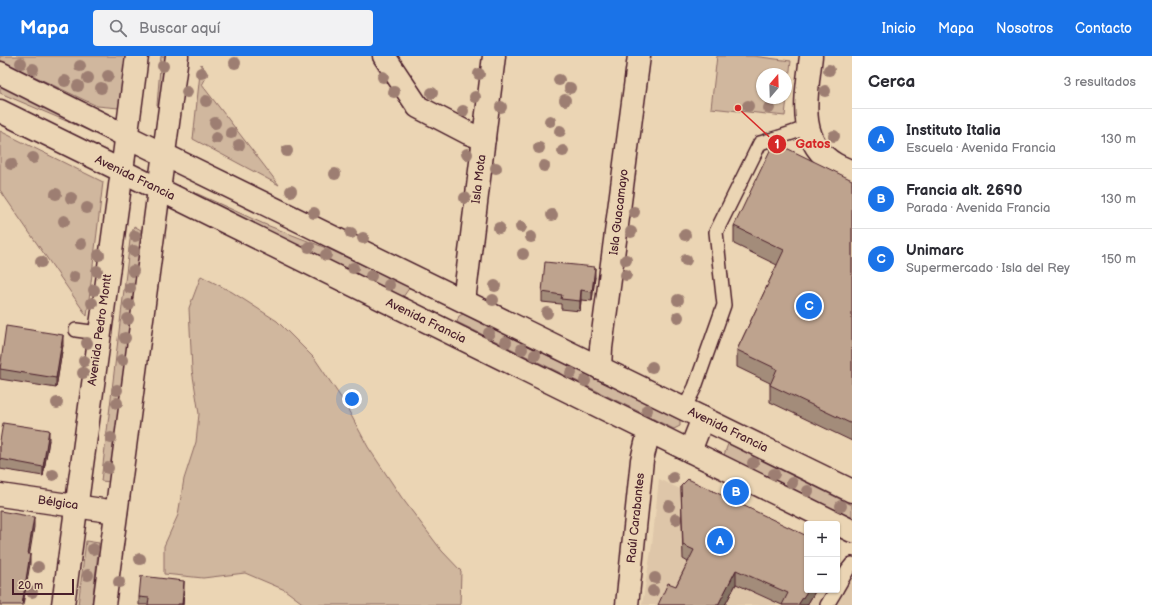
<!DOCTYPE html>
<html lang="es">
<head>
<meta charset="utf-8">
<style>
	body { margin:0; font-family:"Balsamiq Sans",sans-serif; background:#f2f2f3; color:#2b2b33 }
	.controls { position:absolute; right:12px; bottom:12px; display:grid; overflow:hidden; border-radius:4px; box-shadow:0 1px 3px #0004 }
	.controls button { width:36px; height:36px; display:grid; place-items:center; padding:0; border:0; border-bottom:1px solid #e1e1e2; background:#fff; color:#2b2b33; font:20px sans-serif }
	.compass { position:absolute; left:756px; top:12px; width:36px; height:36px; border-radius:50%; background:#fff; box-shadow:0 1px 3px #0004; rotate:19deg }
	.scale { position:absolute; left:12px; bottom:10px; width:62px; box-sizing:border-box; padding-left:4px; border:2px solid #4a1f2b; border-top:0; font-size:11px; line-height:14px; white-space:nowrap; color:#4a1f2b; -webkit-text-stroke:3px #ebd5b4; paint-order:stroke }
	.you { position:absolute; left:352px; top:343px; width:14px; height:14px; margin:-10px; border:3px solid #fff; border-radius:50%; background:#1a73e8; box-shadow:0 0 0 6px #1a73e833 }
	.badge { display:grid; place-items:center; width:26px; height:26px; border-radius:50%; background:#1a73e8; color:#fff; font-size:13px; font-weight:700 }
	.pin { position:absolute; translate:-50% -50%; border:2px solid #fff; box-shadow:0 1px 4px #0006 }
	.list { margin:0; padding:0; list-style:none }
	h2 { display:flex; justify-content:space-between; align-items:center; height:52px; margin:0; padding:0 16px; font-size:17px }
	h2 small { font-size:13px; font-weight:400; color:#7c7c81 }
	.list li { display:grid; grid-template-columns:26px 1fr auto; gap:12px; align-items:center; box-sizing:border-box; height:60px; padding:0 16px; border-top:1px solid #e1e1e2 }
	.list b { display:block; font-size:15px; white-space:nowrap }
	.list p { margin:0; font-size:13px; white-space:nowrap; color:#7c7c81 }
	.list em { font-size:13px; font-style:normal; color:#7c7c81 }
	.icon { flex:none; width:22px; height:22px; fill:none; stroke:currentColor; stroke-width:2; stroke-linecap:round; stroke-linejoin:round }
	.map { position:relative; flex:none; width:852px; height:549px; overflow:hidden }
	header { display:flex; align-items:center; gap:24px; box-sizing:border-box; height:56px; padding:0 20px; background:#1a73e8; color:#fff }
	header strong { font-size:19px }
	nav { display:flex; gap:22px; margin-inline-start:auto; font-size:14px }
	.search { width:280px; height:36px; background:#f2f2f3; display:flex; align-items:center; gap:10px; box-sizing:border-box; padding:0 14px; border-radius:4px; color:#7c7c81; font-size:15px }
	main { display:flex }
	aside { flex:1; background:#fff }
	.map>svg:first-child { display:block }
	.built { fill:#dec6a9 }
	.green { fill:#d0b79e; stroke:#8d6b64; fill-rule:evenodd }
	.lines { fill:none; stroke-linecap:round; stroke-linejoin:round }
	.service-casing { stroke:#4a1f2b; stroke-width:16 }
	.minor-casing { stroke:#4a1f2b; stroke-width:25 }
	.secondary-casing { stroke:#4a1f2b; stroke-width:25 }
	.primary-casing { stroke:#4a1f2b; stroke-width:25 }
	.service { stroke:#ebd5b4; stroke-width:13 }
	.minor { stroke:#ebd5b4; stroke-width:22 }
	.secondary { stroke:#ebd5b4; stroke-width:22 }
	.primary { stroke:#ebd5b4; stroke-width:22 }
	.tree { fill:#9d7e72 }
	.wall { fill:#a38c7a; stroke:#4a1f2b }
	.shaded-wall { fill:#857263; stroke:#4a1f2b }
	.building { fill:#bea38e; stroke:#4a1f2b }
	.labels { text-anchor:middle; dominant-baseline:central; stroke-width:3; stroke-linejoin:round; paint-order:stroke }
	.street-label { font-size:12px; fill:#4a1f2b; stroke:#ebd5b4 }
	.leader { fill:none; stroke:#d62828; stroke-width:1.5 }
	.callout-dot { fill:#d62828; stroke:#ebd5b4; stroke-width:1.5 }
	.mark-label { font-size:12px; text-anchor:middle; font-weight:bold; fill:#fff }
	.callout-label { font-size:13px; text-anchor:middle; font-weight:bold; fill:#d62828; stroke:#ebd5b4; stroke-width:3; stroke-linejoin:round; paint-order:stroke }
</style>
</head>
<body>
<header>
<strong>Mapa</strong>
<div class="search"><svg class="icon" aria-label="search" viewBox="0 0 24 24"><circle cx="10" cy="10" r="6"/><path d="M15 15l6 6"/></svg>Buscar aquí</div>
<nav><a>Inicio</a><a>Mapa</a><a>Nosotros</a><a>Contacto</a></nav>
</header>
<main>
<div class="map">
<svg width="852" height="549" viewBox="0 0 852 549">
	<rect width="100%" height="100%" fill="#ebd5b4"/>
	<filter id="ink" filterUnits="userSpaceOnUse"><feTurbulence type="fractalNoise" baseFrequency=".025" numOctaves="2"/><feDisplacementMap in="SourceGraphic" scale="8" xChannelSelector="R" yChannelSelector="G"/><feConvolveMatrix kernelMatrix="1 2 1 2 8 2 1 2 1" color-interpolation-filters="sRGB"/></filter>
	<g filter="url(#ink)">
		<polygon class="built" points="659,423 807,494 807,534 837,534 837,508 852,516 852,549 642,549 652,489"/>
		<g class="green">
			<polygon points="0,0 128,0 119,52 97,50 0,4"/>
			<polygon points="161,0 167,0 160,50 157,49"/>
			<path d="M717,0H753L791,5L785,60L711,52ZM762,18H786V42H762Z"/>
			<polygon points="201,8 208,18 202,29 279,129 193,83"/>
			<polygon points="0,30 99,75 97,78 0,37"/>
			<polygon points="0,75 103,126 87,260 0,134"/>
			<polygon points="189,134 264,168 326,192 410,231 403,241 188,137"/>
			<polygon points="134,170 141,174 138,238 111,426 101,425 130,184"/>
			<polygon points="201,220 232,236 277,265 315,303 344,346 368,391 402,442 442,495 461,515 460,549 305,549 285,534 245,517 203,522 164,518 164,490 178,459 184,423 196,386 199,358 192,314 189,252"/>
			<polygon points="463,258 680,364 680,370 674,373 457,266 459,260"/>
			<polygon points="728,388 852,449 852,462 724,399"/>
			<polygon points="86,485 99,487 92,549 78,549"/>
		</g>
		<g class="lines">
			<defs>
				<g id="service">
					<polyline points="76,274 99,277"/>
					<path d="M684,353L695,331L724,249L716,176L760,87C776,82 792,78 807,71"/>
					<polyline points="837,532 848,513 852,508"/>
					<polyline points="827,549 836,534"/>
				</g>
				<g id="minor">
					<polyline points="384,0 418,51 468,77 484,83"/>
					<path d="M811,0C807,37 795,85 835,108C840,111 846,113 852,116"/>
					<polyline points="464,245 494,0"/>
					<polyline points="600,312 601,292 639,0"/>
					<polyline points="0,439 116,456"/>
					<polyline points="627,549 642,404 649,375"/>
				</g>
				<g id="secondary">
					<polyline points="0,17 126,80"/>
					<polyline points="0,55 122,115 63,549"/>
					<polyline points="104,549 159,134"/>
				</g>
				<g id="primary">
					<polyline points="137,0 122,115 852,475"/>
					<polyline points="126,80 852,435"/>
					<polyline points="159,134 177,0"/>
					<polyline points="690,395 703,362"/>
				</g>
			</defs>
			<use href="#service" class="service-casing"/>
			<use href="#minor" class="minor-casing"/>
			<use href="#secondary" class="secondary-casing"/>
			<use href="#primary" class="primary-casing"/>
			<use href="#service" class="service"/>
			<use href="#minor" class="minor"/>
			<use href="#secondary" class="secondary"/>
			<use href="#primary" class="primary"/>
		</g>
		<g class="tree">
			<circle cx="21" cy="7" r="6"/>
			<circle cx="235" cy="7" r="6"/>
			<circle cx="80" cy="10" r="6"/>
			<circle cx="163" cy="10" r="6"/>
			<circle cx="33" cy="13" r="6"/>
			<circle cx="829" cy="14" r="6"/>
			<circle cx="201" cy="17" r="6"/>
			<circle cx="479" cy="18" r="6"/>
			<circle cx="108" cy="20" r="6"/>
			<circle cx="383" cy="21" r="6"/>
			<circle cx="88" cy="22" r="6"/>
			<circle cx="559" cy="24" r="6"/>
			<circle cx="65" cy="25" r="6"/>
			<circle cx="78" cy="30" r="6"/>
			<circle cx="101" cy="32" r="6"/>
			<circle cx="570" cy="32" r="6"/>
			<circle cx="825" cy="35" r="6"/>
			<circle cx="187" cy="36" r="6"/>
			<circle cx="394" cy="36" r="6"/>
			<circle cx="432" cy="37" r="6"/>
			<circle cx="475" cy="41" r="6"/>
			<circle cx="565" cy="44" r="6"/>
			<circle cx="206" cy="45" r="6"/>
			<circle cx="748" cy="50" r="6"/>
			<circle cx="501" cy="51" r="6"/>
			<circle cx="769" cy="52" r="6"/>
			<circle cx="463" cy="55" r="6"/>
			<circle cx="550" cy="65" r="6"/>
			<circle cx="215" cy="67" r="6"/>
			<circle cx="560" cy="75" r="6"/>
			<circle cx="231" cy="77" r="6"/>
			<circle cx="834" cy="80" r="6"/>
			<circle cx="216" cy="82" r="6"/>
			<circle cx="239" cy="89" r="6"/>
			<circle cx="539" cy="92" r="6"/>
			<circle cx="287" cy="95" r="6"/>
			<circle cx="563" cy="95" r="6"/>
			<circle cx="467" cy="98" r="6"/>
			<circle cx="33" cy="102" r="6"/>
			<circle cx="11" cy="108" r="6"/>
			<circle cx="544" cy="110" r="6"/>
			<circle cx="496" cy="112" r="6"/>
			<circle cx="335" cy="118" r="6"/>
			<circle cx="291" cy="135" r="6"/>
			<circle cx="56" cy="138" r="6"/>
			<circle cx="71" cy="142" r="6"/>
			<circle cx="465" cy="142" r="6"/>
			<circle cx="87" cy="152" r="6"/>
			<circle cx="634" cy="156" r="6"/>
			<circle cx="314" cy="157" r="6"/>
			<circle cx="552" cy="159" r="6"/>
			<circle cx="64" cy="165" r="6"/>
			<circle cx="521" cy="171" r="6"/>
			<circle cx="499" cy="172" r="6"/>
			<circle cx="631" cy="176" r="6"/>
			<circle cx="351" cy="177" r="6"/>
			<circle cx="685" cy="179" r="6"/>
			<circle cx="135" cy="180" r="6"/>
			<circle cx="531" cy="181" r="6"/>
			<circle cx="363" cy="182" r="6"/>
			<circle cx="81" cy="188" r="6"/>
			<circle cx="309" cy="191" r="6"/>
			<circle cx="134" cy="195" r="6"/>
			<circle cx="523" cy="198" r="6"/>
			<circle cx="99" cy="199" r="6"/>
			<circle cx="326" cy="199" r="6"/>
			<circle cx="626" cy="204" r="6"/>
			<circle cx="686" cy="204" r="6"/>
			<circle cx="41" cy="206" r="6"/>
			<circle cx="353" cy="212" r="6"/>
			<circle cx="97" cy="215" r="6"/>
			<circle cx="133" cy="215" r="6"/>
			<circle cx="626" cy="219" r="6"/>
			<circle cx="371" cy="220" r="6"/>
			<circle cx="74" cy="221" r="6"/>
			<circle cx="389" cy="229" r="6"/>
			<circle cx="495" cy="230" r="6"/>
			<circle cx="130" cy="232" r="6"/>
			<circle cx="94" cy="234" r="6"/>
			<circle cx="493" cy="244" r="6"/>
			<circle cx="678" cy="244" r="6"/>
			<circle cx="92" cy="247" r="6"/>
			<circle cx="129" cy="249" r="6"/>
			<circle cx="547" cy="257" r="6"/>
			<circle cx="678" cy="261" r="6"/>
			<circle cx="128" cy="263" r="6"/>
			<circle cx="489" cy="277" r="6"/>
			<circle cx="125" cy="282" r="6"/>
			<circle cx="506" cy="286" r="6"/>
			<circle cx="87" cy="287" r="6"/>
			<circle cx="522" cy="293" r="6"/>
			<circle cx="535" cy="299" r="6"/>
			<circle cx="122" cy="304" r="6"/>
			<circle cx="84" cy="305" r="6"/>
			<circle cx="652" cy="311" r="6"/>
			<circle cx="83" cy="317" r="6"/>
			<circle cx="571" cy="317" r="6"/>
			<circle cx="585" cy="325" r="6"/>
			<circle cx="117" cy="334" r="6"/>
			<circle cx="57" cy="347" r="6"/>
			<circle cx="117" cy="347" r="6"/>
			<circle cx="647" cy="354" r="6"/>
			<circle cx="111" cy="382" r="6"/>
			<circle cx="753" cy="407" r="6"/>
			<circle cx="108" cy="412" r="6"/>
			<circle cx="774" cy="418" r="6"/>
			<circle cx="53" cy="419" r="6"/>
			<circle cx="673" cy="422" r="6"/>
			<circle cx="792" cy="427" r="6"/>
			<circle cx="808" cy="435" r="6"/>
			<circle cx="669" cy="450" r="6"/>
			<circle cx="841" cy="450" r="6"/>
			<circle cx="676" cy="463" r="6"/>
			<circle cx="93" cy="493" r="6"/>
			<circle cx="140" cy="503" r="6"/>
			<circle cx="38" cy="511" r="6"/>
			<circle cx="88" cy="519" r="6"/>
			<circle cx="655" cy="522" r="6"/>
			<circle cx="119" cy="526" r="6"/>
			<circle cx="653" cy="535" r="6"/>
			<circle cx="32" cy="536" r="6"/>
		</g>
		<g class="wall">
			<polygon points="852,124 852,385 770,346 770,327 737,311 737,294 777,209 734,188 734,170"/>
			<polygon points="595,221 592,245 581,244 580,255 561,253 561,248 542,246 542,236"/>
			<polygon points="63,289 56,332 0,323 0,309"/>
			<polygon points="49,384 43,420 0,413 0,385"/>
			<polygon points="681,430 807,534 816,534 807,549 782,549 736,528 725,549 658,549 676,530 688,506 683,503"/>
			<polygon points="184,535 183,549 139,549 139,541"/>
		</g>
		<g class="shaded-wall">
			<polygon points="595,211 595,221 592,245 592,236"/>
			<polygon points="581,234 581,244 580,255 580,245"/>
			<polygon points="63,279 63,289 56,332 56,322"/>
			<polygon points="49,374 49,384 43,420 43,411"/>
			<polygon points="34,461 34,471 28,508 28,498"/>
			<polygon points="30,498 30,508 23,549 22,549"/>
			<polygon points="736,514 736,528 725,549 718,549"/>
			<polygon points="184,525 184,535 183,549 182,549"/>
			<polygon points="808,534 816,534 807,549 798,549"/>
		</g>
		<g class="building">
			<polygon points="774,86 852,124 852,368 770,329 777,313 737,294 784,194 734,170"/>
			<polygon points="545,206 595,211 592,236 581,234 580,245 561,243 562,239 542,236"/>
			<polygon points="6,270 63,279 56,322 0,313"/>
			<polygon points="3,367 49,374 43,411 0,403 0,385"/>
			<polygon points="688,423 807,480 807,534 808,534 798,549 782,549 788,537 736,514 718,549 658,549 668,527 676,530 694,494 683,489 681,430"/>
			<polygon points="0,455 34,461 28,498 30,498 22,549 0,549"/>
			<polygon points="141,520 184,525 182,548 178,548 178,549 148,549 149,542 139,541"/>
		</g>
	</g>
	<g class="labels">
		<g class="street-label">
			<text transform="translate(135 122) rotate(26)">Avenida Francia</text>
			<text transform="translate(479 123) rotate(-83)">Isla Mota</text>
			<text transform="translate(619 156) rotate(-83)">Isla Guacamayo</text>
			<text transform="translate(426 265) rotate(26)">Avenida Francia</text>
			<text transform="translate(100 274) rotate(-82)">Avenida Pedro Montt</text>
			<text transform="translate(728 374) rotate(26)">Avenida Francia</text>
			<text transform="translate(58 447) rotate(8)">Bélgica</text>
			<text transform="translate(636 462) rotate(-84)">Raúl Carabantes</text>
		</g>
	</g>
	<path class="leader" d="M738 52L777 88"/>
	<g class="callout-dot">
		<circle cx="738" cy="52" r="4"/>
		<circle cx="777" cy="88" r="10"/>
	</g>
	<g class="mark-label">
		<text x="777" y="92">1</text>
	</g>
	<g class="callout-label">
		<text x="813" y="92">Gatos</text>
	</g>
</svg>
<div class="controls">
<button>+</button>
<button>−</button>
</div>
<svg class="compass" viewBox="-18 -18 36 36"><path d="M0-13l5 13h-10z" fill="#e53935"/><path d="M0 13l5-13h-10z" fill="#7c7c81"/></svg>
<div class="scale">20 m</div>
<div class="you"></div>
<div class="pin badge" style="left:720px;top:485px">A</div>
<div class="pin badge" style="left:736px;top:436px">B</div>
<div class="pin badge" style="left:809px;top:250px">C</div>
</div>
<aside>
<h2>Cerca<small>3 resultados</small></h2>
<ul class="list">
<li><span class="badge">A</span><div><b>Instituto Italia</b><p>Escuela · Avenida Francia</p></div><em>130 m</em></li>
<li><span class="badge">B</span><div><b>Francia alt. 2690</b><p>Parada · Avenida Francia</p></div><em>130 m</em></li>
<li><span class="badge">C</span><div><b>Unimarc</b><p>Supermercado · Isla del Rey</p></div><em>150 m</em></li>
</ul>
</aside>
</main>
</body>
</html>
